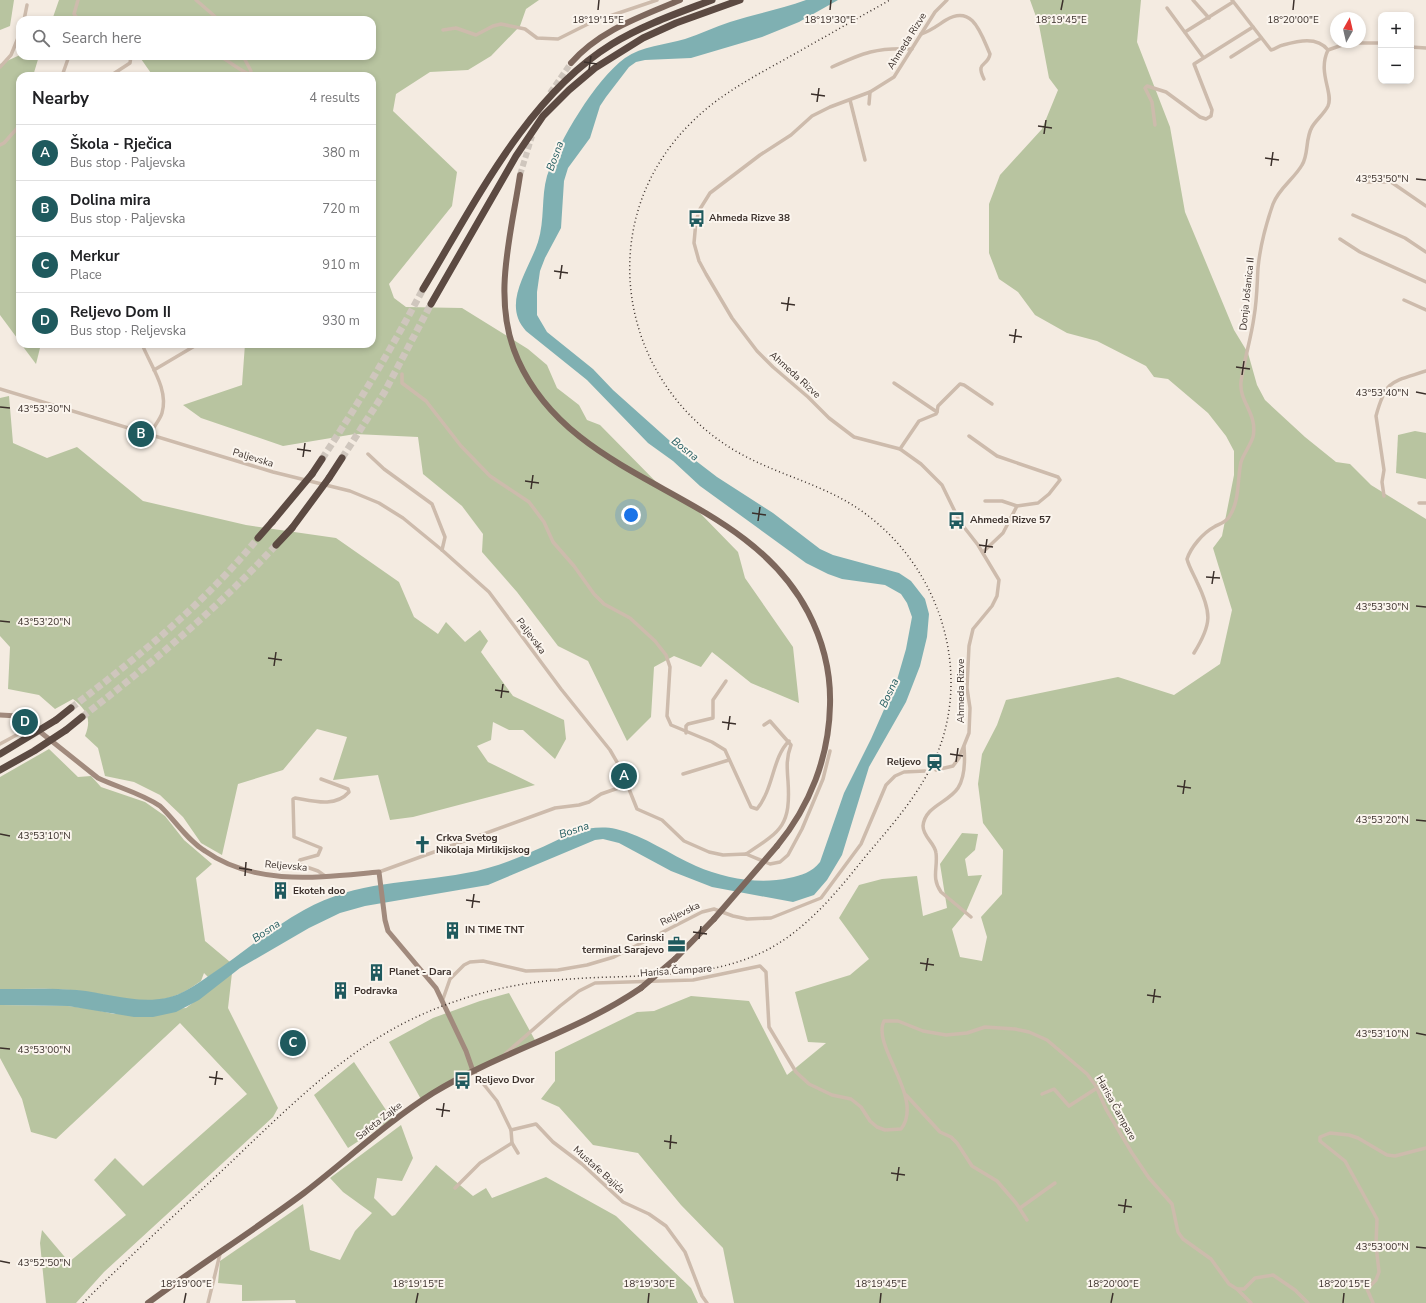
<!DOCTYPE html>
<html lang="en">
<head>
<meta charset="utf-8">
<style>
	body { margin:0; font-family:"Nunito Sans",sans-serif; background:#f6f6f6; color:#202124 }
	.controls { position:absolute; right:12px; top:12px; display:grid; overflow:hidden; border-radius:8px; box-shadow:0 2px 6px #0003 }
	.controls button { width:36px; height:36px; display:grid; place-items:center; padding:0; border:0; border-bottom:1px solid #e0e0e0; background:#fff; color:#202124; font:20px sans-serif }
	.compass { position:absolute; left:1330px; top:12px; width:36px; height:36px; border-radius:50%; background:#fff; box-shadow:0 2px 6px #0003; rotate:8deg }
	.you { position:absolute; left:631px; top:515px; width:14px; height:14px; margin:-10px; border:3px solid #fff; border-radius:50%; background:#1a73e8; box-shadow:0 0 0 6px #1a73e833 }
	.badge { display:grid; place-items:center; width:26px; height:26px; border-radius:50%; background:#1f5a5e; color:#fff; font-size:13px; font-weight:700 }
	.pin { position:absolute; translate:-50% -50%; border:2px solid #fff; box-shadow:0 1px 4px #0006 }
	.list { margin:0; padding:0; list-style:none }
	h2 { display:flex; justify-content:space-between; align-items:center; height:52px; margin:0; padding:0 16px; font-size:17px }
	h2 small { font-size:13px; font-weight:400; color:#757577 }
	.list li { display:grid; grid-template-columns:26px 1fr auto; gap:12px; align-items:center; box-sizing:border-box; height:56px; padding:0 16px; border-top:1px solid #e0e0e0 }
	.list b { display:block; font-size:15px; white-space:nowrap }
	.list p { margin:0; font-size:13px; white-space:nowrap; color:#757577 }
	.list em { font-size:13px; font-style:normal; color:#757577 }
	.icon { flex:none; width:22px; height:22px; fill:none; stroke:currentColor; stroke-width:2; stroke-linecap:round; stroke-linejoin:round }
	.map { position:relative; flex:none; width:1426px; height:1303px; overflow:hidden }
	.search { position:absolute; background:#fff; box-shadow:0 2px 6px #0003; left:16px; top:16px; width:360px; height:44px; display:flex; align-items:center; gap:10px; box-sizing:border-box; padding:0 14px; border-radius:12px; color:#757577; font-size:15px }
	.panel { position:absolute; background:#fff; box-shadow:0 2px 6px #0003; left:16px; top:72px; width:360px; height:276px; border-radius:12px }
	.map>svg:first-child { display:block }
	.green { fill:#b8c4a0 }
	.water { fill:#7fb0b2 }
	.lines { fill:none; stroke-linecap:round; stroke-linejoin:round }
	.primary-tunnel { stroke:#cfc6bd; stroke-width:6; stroke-dasharray:6 3; stroke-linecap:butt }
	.highway-tunnel { stroke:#cfc6bd; stroke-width:7; stroke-dasharray:7 3.5; stroke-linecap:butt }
	.street { stroke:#cdbbac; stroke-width:3.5 }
	.secondary { stroke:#a18a7d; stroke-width:5 }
	.primary { stroke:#7d675c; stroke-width:6 }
	.highway { stroke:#5c4a42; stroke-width:7 }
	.rail { stroke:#3b302b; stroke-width:1.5; stroke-dasharray:1 3; stroke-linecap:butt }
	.primary-bridge { stroke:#7d675c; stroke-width:6 }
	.highway-bridge { stroke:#5c4a42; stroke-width:7 }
	.ticks { fill:none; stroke:#3b302b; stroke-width:1.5 }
	.labels { text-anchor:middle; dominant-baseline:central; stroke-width:4; stroke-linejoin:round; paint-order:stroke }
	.street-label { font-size:10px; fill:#3b302b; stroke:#fbf5ee }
	.poi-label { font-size:10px; font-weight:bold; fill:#3b302b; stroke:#fbf5ee; text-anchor:start }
	.water-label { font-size:11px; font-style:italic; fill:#1f5a5e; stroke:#fbf5ee }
	.ticks-label { font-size:10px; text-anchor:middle; fill:#3b302b; stroke:#fbf5ee; stroke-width:4; stroke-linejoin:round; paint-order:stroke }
</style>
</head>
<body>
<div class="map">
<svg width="1426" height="1303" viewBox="0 0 1426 1303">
	<rect width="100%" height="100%" fill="#f4ebe1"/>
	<g class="green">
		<polygon points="0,0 14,0 10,26 0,30"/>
		<polygon points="59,0 539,0 526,9 520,26 491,56 468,70 430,72 396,94 393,111 457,172 452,206 389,284 394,298 406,307 462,308 528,349 547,365 557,388 579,405 587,420 600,425 664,490 699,512 738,552 745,578 793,647 799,703 751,683 712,652 701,667 674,656 654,667 651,717 627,741 588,661 558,646 517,592 482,552 483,534 462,506 423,474 418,437 355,434 283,446 201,418 183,405 242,385 245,344 372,344 372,76 153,76 139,56 372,56 372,20 52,20"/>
		<polygon points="1030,0 1141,0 1137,42 1170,127 1185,212 1234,330 1248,353 1257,385 1265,400 1305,437 1336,462 1350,464 1371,485 1426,519 1426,1303 734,1303 723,1248 681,1205 638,1153 593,1145 559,1107 541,1099 555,1081 555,1052 637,1012 654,1011 691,996 749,1001 787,1075 826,1043 808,1042 795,992 850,975 869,959 839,918 859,885 882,879 917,876 923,916 947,908 940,864 962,833 978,834 975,850 965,859 968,876 982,875 966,912 952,929 960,957 982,961 987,937 981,917 1002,894 1003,850 983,823 978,784 982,754 997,725 1006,700 1118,677 1174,695 1220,664 1232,610 1213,548 1222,536 1234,475 1234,451 1226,436 1208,413 1168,379 1154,377 1146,366 1097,341 1067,333 1035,315 1018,292 999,279 989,253 989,204 1000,175 1042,129 1058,90 1049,78 1039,25"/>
		<polygon points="20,55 39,56 33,76 20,76 20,342 0,315 0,64"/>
		<polygon points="21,344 41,344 36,364"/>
		<path d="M9,396L13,443L47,458L77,447L143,501L246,525L336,538L399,582L414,617L438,634L446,622L465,642L480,630L488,641L481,652L513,696L564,720L566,739L555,759L523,730H509L493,722L491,740L477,746L488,762L535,785L413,817L390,820L378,775L333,780L347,737L317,729L283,770L238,784L222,855L201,843L183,817L160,795L134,782L105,776L98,748L85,736C92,719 87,710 73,699L55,709L39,695L8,689L10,647L0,636V398Z"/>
		<polygon points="1415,431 1426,433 1426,479 1396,473 1398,435"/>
		<path d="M49,749L78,777L91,776L101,787L145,802L165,816L184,840L212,864L196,878L205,941L230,962L208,977L204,973L201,981C191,988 180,995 168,998C137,1006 102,992 71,990C47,988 24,989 0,989V777Z"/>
		<polygon points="232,973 228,1008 278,1108 273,1117 104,1272 76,1303 46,1303 40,1243 42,1230 69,1262 126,1215 94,1180 115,1158 143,1186 247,1094 180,1023 56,1139 31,1132 22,1099 0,1058 0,1005 68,1006 92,1009 114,1014 186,1008"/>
		<polygon points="509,993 536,1042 501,1057 422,1101 389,1042 433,1018 480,1001"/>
		<polygon points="354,1062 392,1119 348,1148 314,1095"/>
		<polygon points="401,1125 413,1158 402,1181 377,1178 374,1198 392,1216 395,1215 436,1165 473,1196 486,1188 492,1198 546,1177 616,1216 691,1288 698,1303 296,1303 295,1300 242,1301 242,1285 218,1283 220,1261 303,1204 310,1250 340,1260 355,1231 372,1213 343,1192 330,1178"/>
	</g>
	<path class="water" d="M806,0H838L799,22L762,37L691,58L645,60L636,62L629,67L606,97L600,106L590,138L568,168L564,181L561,228L545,258L540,271L537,292V315L547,332L593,369L613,390L670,441L717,477L773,513L820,549L833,555L899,573L911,581L925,599L929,614L927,637L920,666L906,702L869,767L842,855L827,880L814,895L793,902L712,887L671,871L619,843L603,839L595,840L488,885L365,906L340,913L309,928L240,968L199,1000L176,1012L153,1017H134L68,1006L0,1005V989C26,989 52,988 77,990C107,993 137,1004 166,998C182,995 197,984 210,975C242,954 271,928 304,910C358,880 408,884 466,873C503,867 543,847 576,831C589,828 603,826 616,829C645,836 669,854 696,866C724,878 759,885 789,878C802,875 811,873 820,862L844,793L871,739L897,680L906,649L912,617L907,603L901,594L885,585L842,579L828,574L806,563L758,528L700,486L673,461L648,443L587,380L526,331C501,304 529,270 538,242C545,220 541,197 547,176C559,141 595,80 625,58C642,46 665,45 685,39C700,34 715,27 730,22C755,14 781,9 806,0Z"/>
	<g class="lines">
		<g class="primary-tunnel">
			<polyline points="550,93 571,63"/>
			<polyline points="520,175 532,136"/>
		</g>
		<g class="highway-tunnel">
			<polyline points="342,458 384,393 431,304"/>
			<path d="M322,459C358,404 392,348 423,289"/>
			<path d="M71,708C138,657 205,603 258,538"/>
			<path d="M82,717C151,664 218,608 276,545"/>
		</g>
		<g class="street">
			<polyline points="78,0 74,14 79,20"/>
			<polyline points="196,0 219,20"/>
			<polyline points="1193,0 1209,18"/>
			<path d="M1232,0L1271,50C1276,49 1278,46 1283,45C1298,41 1317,36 1328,50"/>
			<polyline points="1167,8 1203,57"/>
			<polyline points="24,20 27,5"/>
			<polyline points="443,30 456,28 476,35 493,26 501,24 525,29 537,38 558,39 592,22 657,0"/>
			<polyline points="1185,32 1233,2"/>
			<path d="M921,34C931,31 938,25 946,20C973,4 981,34 990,54C988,67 975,61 984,79"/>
			<polyline points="1411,47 1426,48"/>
			<polyline points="170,56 179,56"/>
			<path d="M219,56C228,60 243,73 250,74L251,71L243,56"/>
			<polyline points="1231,57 1261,38"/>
			<polyline points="0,67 11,55 20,33"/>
			<path d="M832,67C863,53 877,47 912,49"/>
			<polyline points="62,76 69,56"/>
			<polyline points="110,76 130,63 131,56"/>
			<polyline points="850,100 865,160"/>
			<polyline points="869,104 870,92"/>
			<polyline points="1155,125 1152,102 1145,88 1147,86 1166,92 1200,117 1206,119 1211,116 1212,110 1194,64 1253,27"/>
			<polyline points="0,145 4,143 20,125"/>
			<polyline points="1362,182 1391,182 1426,206"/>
			<polyline points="1353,215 1405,238 1426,252"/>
			<polyline points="1340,239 1360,252 1426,282"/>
			<polyline points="1404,300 1426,310"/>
			<path d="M142,344C150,365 169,389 162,413C160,420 153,427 150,435"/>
			<polyline points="154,370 198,344"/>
			<path d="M402,374V383L426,401L461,446L490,476L529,502L544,522L553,542L574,566L594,594L604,604L630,618L655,641L666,655L670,667L667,716L671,725L712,742L725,750L751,807L757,809C774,788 772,758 789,741"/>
			<polyline points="894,383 937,412 936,414 919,421 900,449"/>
			<polyline points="0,389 273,472 350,491 379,503 403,518 442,550 489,592 561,689 610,750 621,769 637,809 662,820 684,841 709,852 723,855 746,854 770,864 780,862 788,855 802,829 823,779 830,751"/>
			<polyline points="937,412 938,406 960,384 964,385 992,404"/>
			<polyline points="969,436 997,456 1058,477 1060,480 1049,494 1038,503 1017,506 1003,533 983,552"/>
			<polyline points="368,454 384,469 432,504 445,537 442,550"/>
			<path d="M1384,496L1382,482L1384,470L1376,416C1386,379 1392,382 1426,371"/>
			<polyline points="985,501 1002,501 1017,506"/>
			<polyline points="1419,503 1426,503"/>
			<path d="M1194,653C1212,624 1212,613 1197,582C1194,575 1189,567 1187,559C1191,547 1203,533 1214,527C1219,524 1225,523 1229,517C1240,501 1237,480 1241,462C1244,453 1250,446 1253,437C1258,414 1239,402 1241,382C1244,360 1251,339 1254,317C1257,300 1257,285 1258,268C1260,247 1266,224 1273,204C1279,188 1294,179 1302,165C1309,154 1305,139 1312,127C1316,120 1324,114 1328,106C1334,93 1317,73 1328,50L1348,43H1381"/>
			<polyline points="686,733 686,726 688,724 713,718 713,700 726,681"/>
			<polyline points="0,744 33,726"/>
			<path d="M964,747C965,759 965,777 958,788C948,803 925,806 923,826C923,837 935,843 936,853C938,868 931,878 941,892L971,917"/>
			<polyline points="936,770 953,766 959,758 969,733 970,708 967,688 969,646 973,629 992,606 997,596 999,580 978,545 960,522 942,485 921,464 900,449 854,437 829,418 808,397 773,367 757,351 732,318 706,274 699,261 694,243 696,221 700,209 710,193 760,155 791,135 812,116 830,107 870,92 894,77 935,12 947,0"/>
			<polyline points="683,774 729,760"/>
			<path d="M321,779L348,789L349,792C335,808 313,801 295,798L293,799L294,837L321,848L318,855L300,860L298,864L318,871L325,876"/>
			<path d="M746,854C781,831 791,826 788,781C787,768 786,758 791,745L770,721L764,725"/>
			<polyline points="379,872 555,808 579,805 589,802 601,794 627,785"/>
			<polyline points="443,999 450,979 464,965 470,962 483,961 526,971 558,970 587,965 614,957 702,912 714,909 733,916 747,919 771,918 821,898 861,844 886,785 895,776 904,772 925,771"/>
			<path d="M505,1054L560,1006L579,991L595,983L693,980L760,966L766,972L769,1027L796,1072L809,1084L832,1095L851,1099L861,1107L870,1121L877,1127L885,1130L901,1129C925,1098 871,1046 884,1021H898L923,1031L946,1035L967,1033L985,1027L1015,1029L1029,1032L1047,1040L1087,1074L1096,1086L1106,1109L1132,1153L1149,1178L1172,1204L1178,1232L1183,1239L1211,1259L1229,1284L1237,1289H1244L1255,1278L1273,1275L1295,1290L1308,1303"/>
			<polyline points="473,1071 497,1101 511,1130 512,1143 518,1153"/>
			<polyline points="1042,1094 1054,1089 1069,1106 1097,1088"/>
			<polyline points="906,1095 940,1132 951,1137 957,1143 972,1166 997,1181 1016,1203 1027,1220"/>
			<polyline points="511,1130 536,1124 553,1142 582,1164 623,1202 649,1214 666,1226 685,1252 702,1296 707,1303"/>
			<polyline points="455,1188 480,1163 512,1143"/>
			<polyline points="1020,1208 1055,1183"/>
			<polyline points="1237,1289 1251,1303"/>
			<polyline points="208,1303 220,1254"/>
			<polyline points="1373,1303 1367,1289 1376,1280 1379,1272 1376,1245 1377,1219 1345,1161 1320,1141 1320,1137 1330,1133 1349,1135 1358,1138 1387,1155 1395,1156 1426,1148"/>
		</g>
		<path class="secondary" d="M0,715L18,716L24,719L98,778C119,788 141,793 160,806C175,820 187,840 205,851C256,887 321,877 379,872L385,920L388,931L436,988L466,1051L473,1071"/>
		<g class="primary">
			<path d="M571,63C600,30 640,17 680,0"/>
			<path d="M520,175C511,236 491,300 518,360C575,487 743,488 808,612C823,641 831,672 830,705C829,757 810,806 777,846"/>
			<polyline points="675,959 714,919"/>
			<path d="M148,1303C199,1265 253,1231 304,1193C347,1160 387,1122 433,1093C500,1052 577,1032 641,988"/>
		</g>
		<g class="highway">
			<path d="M423,289C474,205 526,97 612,44C643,25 678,13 712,0"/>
			<polyline points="431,304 516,156 543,116 569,90 595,68 643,38 676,23 740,0"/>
			<polyline points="312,474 322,459"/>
			<polyline points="329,478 342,458"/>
			<polyline points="258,538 272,522"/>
			<polyline points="276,545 292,528"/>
			<polyline points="56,720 71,708"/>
			<polyline points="66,730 82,717"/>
		</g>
		<path class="rail" d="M83,1303C130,1256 179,1211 228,1165C284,1112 338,1056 408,1021C459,996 514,982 570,979C636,974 706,981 767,950C807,929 837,892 865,857C897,819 930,783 944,734C969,644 925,545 844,500C808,480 765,470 729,447C615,374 594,216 693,121C720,94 755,76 789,57C823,38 856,19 890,0"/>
		<g class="primary-bridge">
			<polyline points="714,919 777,846"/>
			<polyline points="641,988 675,959"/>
		</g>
		<g class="highway-bridge">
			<polyline points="272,522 312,474"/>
			<polyline points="292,528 329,478"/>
			<polyline points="0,754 56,720"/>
			<polyline points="0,770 34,751 66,730"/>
		</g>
	</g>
	<path class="ticks" d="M598,10L599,0M830,10L831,0M1061,10L1063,0M1293,10L1294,0M584,62L597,64M589,70L591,56M811,94L825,96M817,102L819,88M1038,126L1052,128M1044,134L1046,120M1265,158L1279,160M1271,166L1273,152M1416,179L1426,180M554,271L568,273M560,279L562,265M781,303L795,305M787,311L789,297M1009,335L1022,337M1014,343L1016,329M1236,367L1250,369M1242,375L1244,361M1416,392L1426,394M0,407L10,408M297,449L311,451M303,457L305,443M525,481L539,483M531,489L533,475M752,513L766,515M758,521L760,507M979,545L993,547M985,553L987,539M1206,577L1220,578M1212,584L1214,571M1416,606L1426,607M0,621L10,622M268,658L282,660M274,666L276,652M495,690L509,692M501,698L503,684M722,722L736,724M728,730L730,716M950,754L963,756M956,762L958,748M1177,786L1191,788M1183,794L1185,780M1416,820L1426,821M0,834L10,836M239,868L252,870M245,876L246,862M466,900L480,902M472,908L474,894M693,932L707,934M699,939L701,926M920,963L934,965M926,971L928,958M1147,995L1161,997M1153,1003L1155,989M1416,1033L1426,1035M0,1048L10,1049M209,1077L223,1079M215,1085L217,1071M436,1109L450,1111M442,1117L444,1103M664,1141L677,1143M670,1149L671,1135M891,1173L905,1175M897,1181L899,1167M1118,1205L1132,1207M1124,1213L1126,1199M1416,1247L1426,1248M0,1261L10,1263M184,1303L186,1293M416,1303L418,1293M648,1303L649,1293M880,1303L881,1293M1111,1303L1113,1293M1343,1303L1344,1293"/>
	<defs>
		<symbol id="bus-bare" viewBox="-9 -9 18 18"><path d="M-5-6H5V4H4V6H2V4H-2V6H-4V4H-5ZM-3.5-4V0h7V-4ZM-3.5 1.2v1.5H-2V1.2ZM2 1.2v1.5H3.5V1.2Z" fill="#1f5a5e" stroke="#fbf5ee" stroke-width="2.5" paint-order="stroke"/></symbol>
		<symbol id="station-bare" viewBox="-9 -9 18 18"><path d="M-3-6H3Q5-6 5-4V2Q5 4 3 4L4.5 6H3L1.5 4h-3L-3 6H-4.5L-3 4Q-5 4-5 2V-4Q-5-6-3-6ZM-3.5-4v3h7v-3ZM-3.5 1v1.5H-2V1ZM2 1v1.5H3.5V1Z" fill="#1f5a5e" stroke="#fbf5ee" stroke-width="2.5" paint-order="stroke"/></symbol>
		<symbol id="church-bare" viewBox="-9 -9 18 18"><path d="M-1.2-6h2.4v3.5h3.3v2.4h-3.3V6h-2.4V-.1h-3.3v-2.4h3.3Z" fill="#1f5a5e" stroke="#fbf5ee" stroke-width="2.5" paint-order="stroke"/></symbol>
		<symbol id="building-bare" viewBox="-9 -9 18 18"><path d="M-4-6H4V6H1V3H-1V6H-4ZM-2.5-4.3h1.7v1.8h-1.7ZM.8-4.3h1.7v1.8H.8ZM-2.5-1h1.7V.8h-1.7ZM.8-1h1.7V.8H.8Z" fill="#1f5a5e" stroke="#fbf5ee" stroke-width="2.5" paint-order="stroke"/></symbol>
		<symbol id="office-bare" viewBox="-9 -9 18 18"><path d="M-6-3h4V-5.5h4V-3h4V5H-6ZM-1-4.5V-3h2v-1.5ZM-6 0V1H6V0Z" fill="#1f5a5e" stroke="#fbf5ee" stroke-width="2.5" paint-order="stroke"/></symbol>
	</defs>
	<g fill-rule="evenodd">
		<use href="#bus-bare" x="684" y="206" width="25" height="25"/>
		<use href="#bus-bare" x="944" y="508" width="25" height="25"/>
		<use href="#station-bare" x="922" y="750" width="25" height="25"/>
		<use href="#church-bare" x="410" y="832" width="25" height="25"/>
		<use href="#building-bare" x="268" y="878" width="25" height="25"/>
		<use href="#building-bare" x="440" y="918" width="25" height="25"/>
		<use href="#office-bare" x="664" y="932" width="25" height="25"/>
		<use href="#building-bare" x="364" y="960" width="25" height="25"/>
		<use href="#building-bare" x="328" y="978" width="25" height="25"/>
		<use href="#bus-bare" x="450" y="1068" width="25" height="25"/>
	</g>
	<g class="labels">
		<g class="street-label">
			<text transform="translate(907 41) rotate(-58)">Ahmeda Rizve</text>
			<text transform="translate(1247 294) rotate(-84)">Donja Jošanica II</text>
			<text transform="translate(795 375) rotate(42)">Ahmeda Rizve</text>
			<text transform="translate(253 458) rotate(17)">Paljevska</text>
			<text transform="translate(531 636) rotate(53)">Paljevska</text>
			<text transform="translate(961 691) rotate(-90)">Ahmeda Rizve</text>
			<text transform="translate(286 866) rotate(5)">Reljevska</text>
			<text transform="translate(680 914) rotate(-26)">Reljevska</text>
			<text transform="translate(676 971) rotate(-4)">Harisa Čampare</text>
			<text transform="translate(1116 1108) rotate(61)">Harisa Čampare</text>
			<text transform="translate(379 1121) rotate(-38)">Safeta Zajke</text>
			<text transform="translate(599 1170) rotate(42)">Mustafe Bajića</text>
		</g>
		<g class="poi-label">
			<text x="709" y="218">Ahmeda Rizve 38</text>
			<text x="970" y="520">Ahmeda Rizve 57</text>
			<text x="921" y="762" text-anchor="end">Reljevo</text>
			<text x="436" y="838">Crkva Svetog<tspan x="436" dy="12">Nikolaja Mirlikijskog</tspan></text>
			<text x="293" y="891">Ekoteh doo</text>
			<text x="465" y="930">IN TIME TNT</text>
			<text x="664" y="938" text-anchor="end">Carinski<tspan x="664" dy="12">terminal Sarajevo</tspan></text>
			<text x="389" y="972">Planet - Dara</text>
			<text x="354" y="991">Podravka</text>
			<text x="475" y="1080">Reljevo Dvor</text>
		</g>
		<g class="water-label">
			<text transform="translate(555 156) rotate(-70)">Bosna</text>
			<text transform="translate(685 449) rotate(38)">Bosna</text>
			<text transform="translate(889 693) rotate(-65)">Bosna</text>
			<text transform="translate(574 830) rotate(-19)">Bosna</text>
			<text transform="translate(266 931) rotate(-34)">Bosna</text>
		</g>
	</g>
	<g class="ticks-label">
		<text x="598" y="23">18°19'15"E</text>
		<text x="830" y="23">18°19'30"E</text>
		<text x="1061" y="23">18°19'45"E</text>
		<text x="1293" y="23">18°20'00"E</text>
		<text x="1382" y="182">43°53'50"N</text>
		<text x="1382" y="396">43°53'40"N</text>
		<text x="44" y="412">43°53'30"N</text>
		<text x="1382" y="610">43°53'30"N</text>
		<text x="44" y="625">43°53'20"N</text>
		<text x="1382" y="823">43°53'20"N</text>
		<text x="44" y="839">43°53'10"N</text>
		<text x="1382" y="1037">43°53'10"N</text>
		<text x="44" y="1053">43°53'00"N</text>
		<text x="1382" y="1250">43°53'00"N</text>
		<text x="44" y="1266">43°52'50"N</text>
		<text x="186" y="1287">18°19'00"E</text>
		<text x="418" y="1287">18°19'15"E</text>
		<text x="649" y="1287">18°19'30"E</text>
		<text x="881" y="1287">18°19'45"E</text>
		<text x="1113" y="1287">18°20'00"E</text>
		<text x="1344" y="1287">18°20'15"E</text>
	</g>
</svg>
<div class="controls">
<button>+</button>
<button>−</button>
</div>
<svg class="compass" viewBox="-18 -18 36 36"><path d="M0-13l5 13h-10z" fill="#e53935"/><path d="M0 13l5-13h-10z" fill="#757577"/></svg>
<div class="you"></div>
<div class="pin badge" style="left:624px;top:776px">A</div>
<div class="pin badge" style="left:141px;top:434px">B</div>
<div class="pin badge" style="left:293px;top:1043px">C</div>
<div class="pin badge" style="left:25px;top:722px">D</div>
<div class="search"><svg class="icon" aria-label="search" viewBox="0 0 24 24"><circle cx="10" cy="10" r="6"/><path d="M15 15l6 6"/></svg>Search here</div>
<section class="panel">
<h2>Nearby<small>4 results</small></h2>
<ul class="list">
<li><span class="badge">A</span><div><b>Škola - Rječica</b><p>Bus stop · Paljevska</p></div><em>380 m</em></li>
<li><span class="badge">B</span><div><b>Dolina mira</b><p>Bus stop · Paljevska</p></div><em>720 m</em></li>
<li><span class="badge">C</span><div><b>Merkur</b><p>Place</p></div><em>910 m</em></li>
<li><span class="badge">D</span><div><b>Reljevo Dom II</b><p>Bus stop · Reljevska</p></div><em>930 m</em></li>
</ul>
</section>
</div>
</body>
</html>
